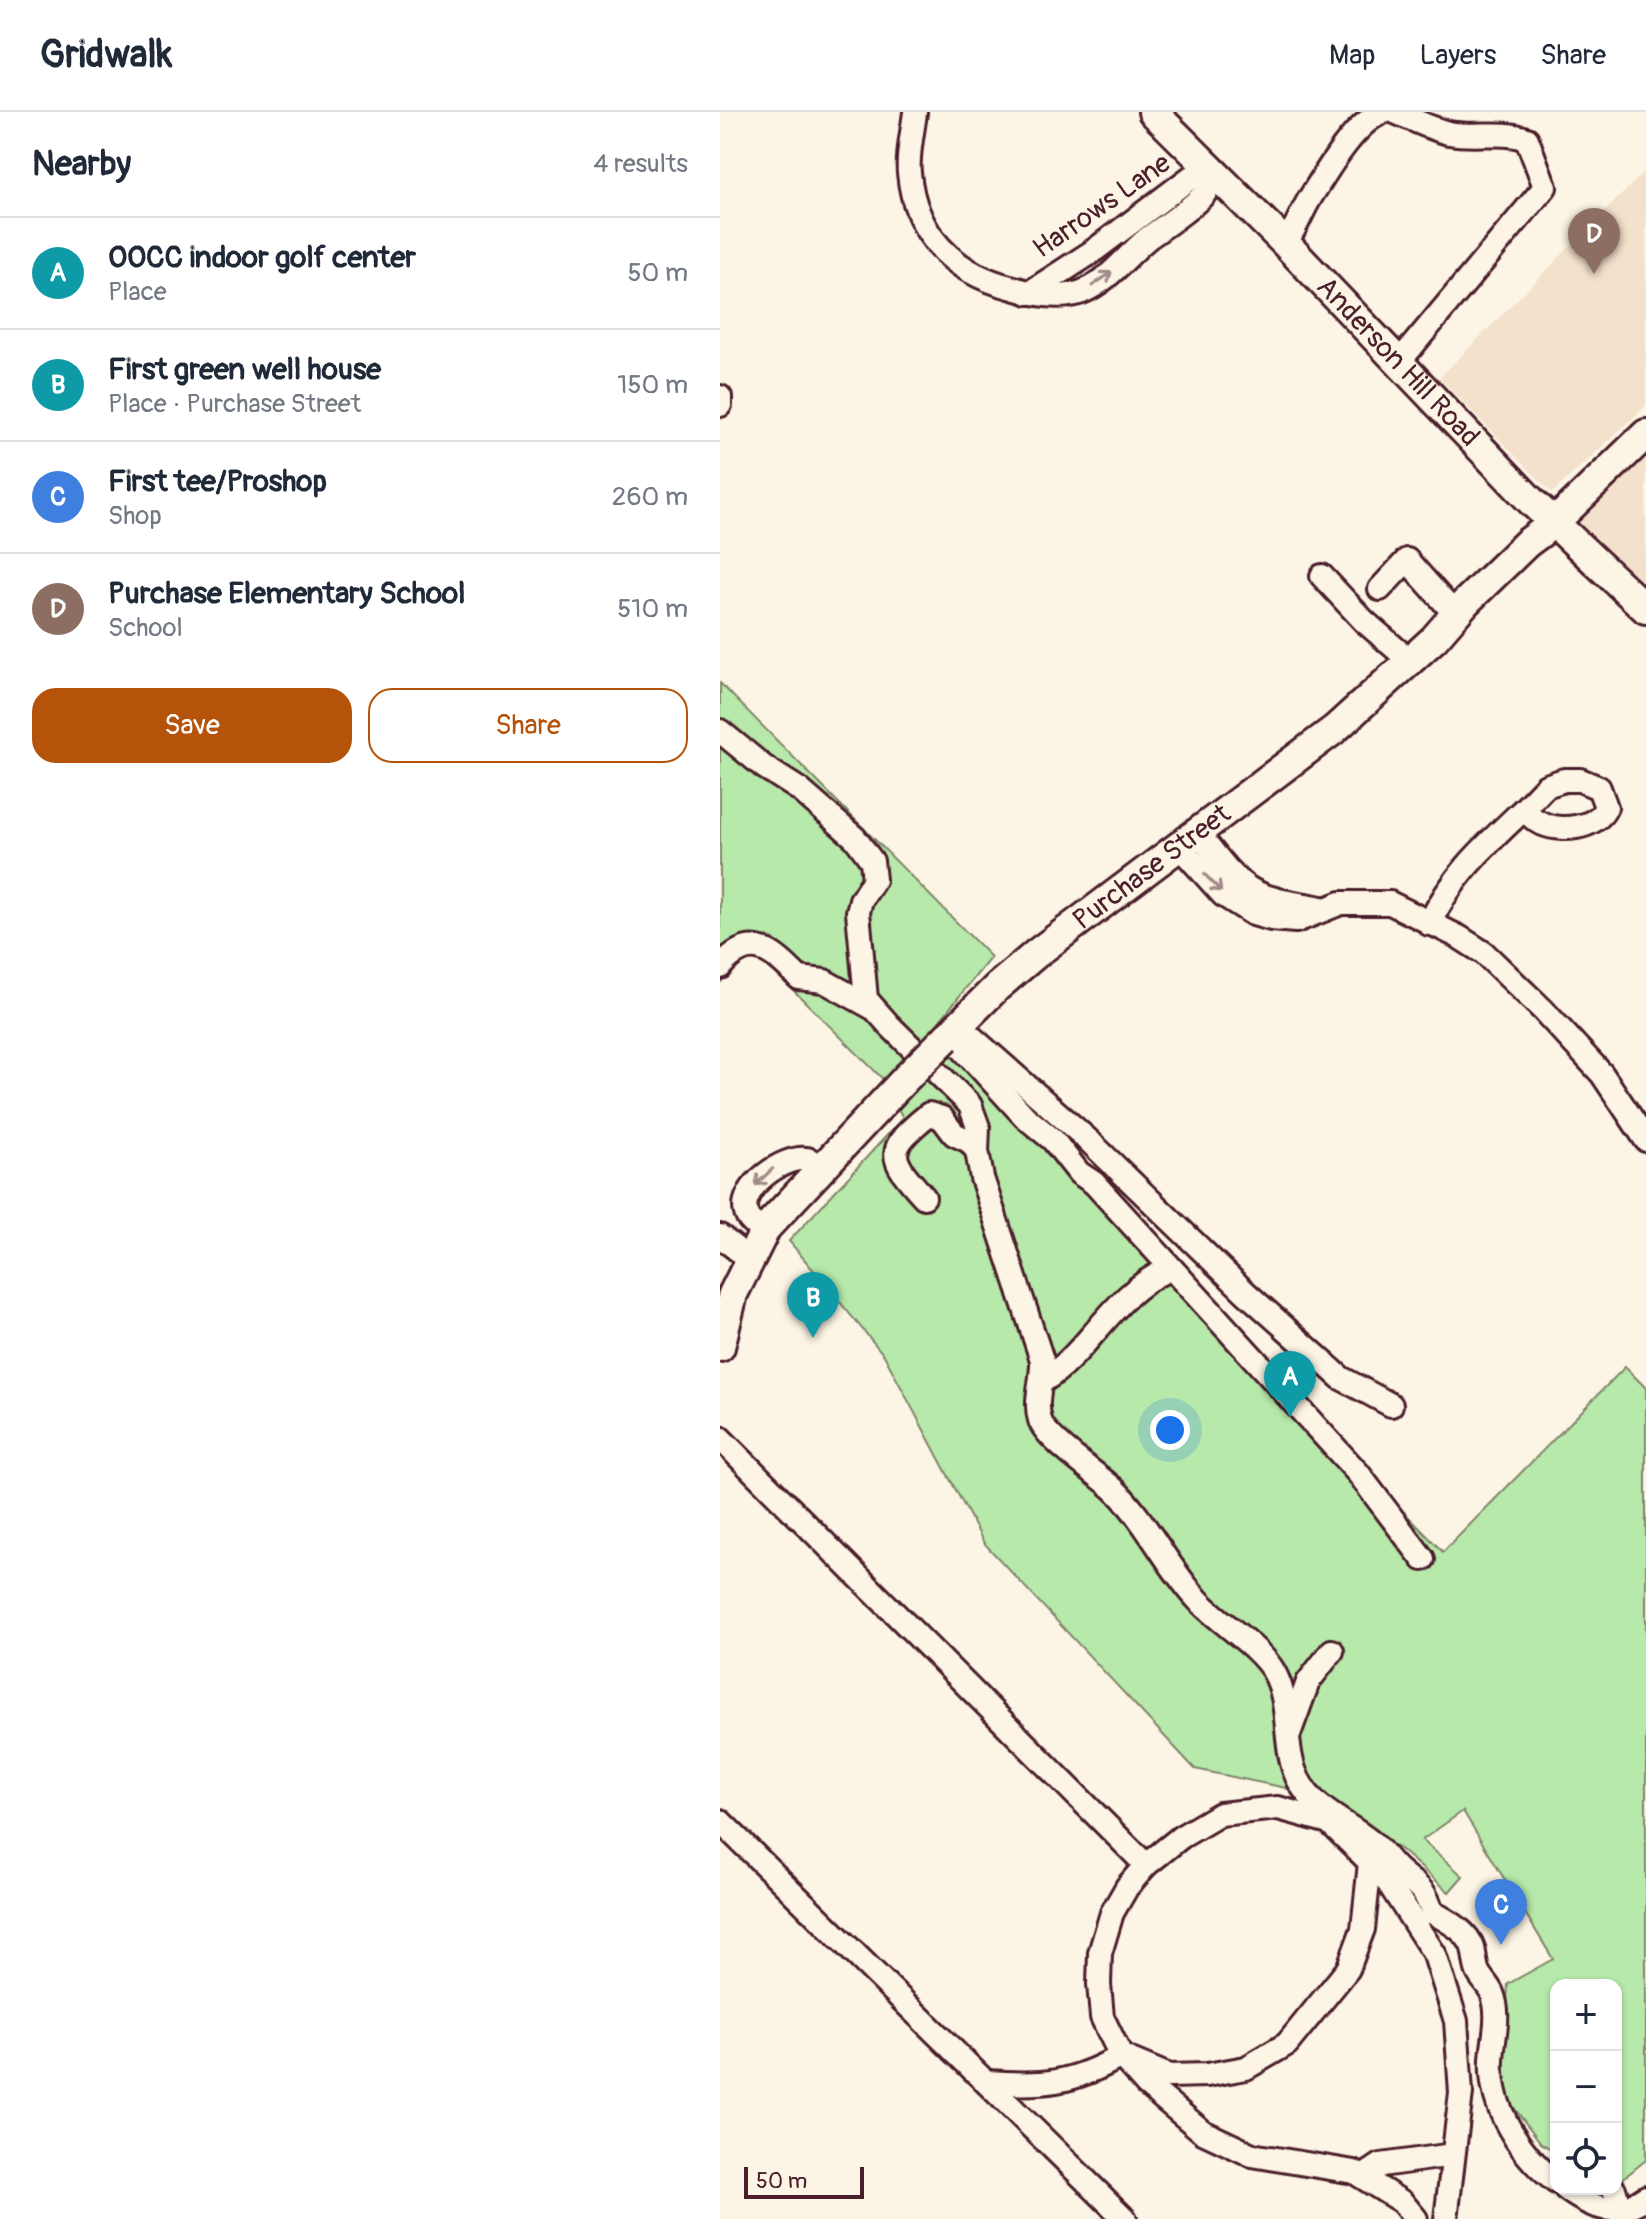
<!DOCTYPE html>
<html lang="en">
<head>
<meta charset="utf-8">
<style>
	body { margin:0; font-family:Pangolin,sans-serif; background:#f6f6f7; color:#1f2937 }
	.controls { position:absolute; right:24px; bottom:24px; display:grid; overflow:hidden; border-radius:16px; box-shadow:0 2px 6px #0004 }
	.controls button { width:72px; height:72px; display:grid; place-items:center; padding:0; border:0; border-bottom:2px solid #e0e1e3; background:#fff; color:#1f2937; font:40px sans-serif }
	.scale { position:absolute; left:24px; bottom:20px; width:120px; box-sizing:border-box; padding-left:8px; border:4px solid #4a1f2b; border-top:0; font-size:22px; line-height:28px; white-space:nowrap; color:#4a1f2b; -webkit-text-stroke:6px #fcf5e5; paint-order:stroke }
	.you { position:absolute; left:450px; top:1318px; width:28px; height:28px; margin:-20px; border:6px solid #fff; border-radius:50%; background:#1a73e8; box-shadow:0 0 0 12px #1a73e833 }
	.badge { display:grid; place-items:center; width:52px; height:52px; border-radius:50%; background:#b45309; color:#fff; font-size:26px; font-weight:700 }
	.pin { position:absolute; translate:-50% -66px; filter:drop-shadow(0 2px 4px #0008) }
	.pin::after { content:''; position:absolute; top:42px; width:28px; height:24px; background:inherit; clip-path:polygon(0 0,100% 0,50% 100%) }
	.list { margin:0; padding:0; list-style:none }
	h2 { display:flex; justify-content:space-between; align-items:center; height:104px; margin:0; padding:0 32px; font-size:34px }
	h2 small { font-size:26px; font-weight:400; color:#747a83 }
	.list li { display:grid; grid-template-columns:52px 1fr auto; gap:24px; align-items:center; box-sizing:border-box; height:112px; padding:0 32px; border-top:2px solid #e0e1e3 }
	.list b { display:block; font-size:30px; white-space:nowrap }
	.list p { margin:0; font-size:26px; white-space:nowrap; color:#747a83 }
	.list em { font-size:26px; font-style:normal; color:#747a83 }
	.actions { display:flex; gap:16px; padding:24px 32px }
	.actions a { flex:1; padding:18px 0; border:2px solid #b45309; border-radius:24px; text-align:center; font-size:28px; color:#b45309 }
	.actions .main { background:#b45309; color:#fff }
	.icon { flex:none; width:44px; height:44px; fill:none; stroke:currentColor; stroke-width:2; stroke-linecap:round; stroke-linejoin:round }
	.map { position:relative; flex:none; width:926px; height:2107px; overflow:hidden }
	header { display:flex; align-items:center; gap:48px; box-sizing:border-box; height:112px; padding:0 40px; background:#fff; border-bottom:2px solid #e0e1e3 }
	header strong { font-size:38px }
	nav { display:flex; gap:44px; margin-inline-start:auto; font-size:28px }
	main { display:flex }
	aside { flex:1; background:#fff }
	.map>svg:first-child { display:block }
	.built { fill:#f4e1cc }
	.green { fill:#b6e9aa; stroke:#80846a; stroke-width:2 }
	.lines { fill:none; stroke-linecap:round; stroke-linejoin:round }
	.minor-casing { stroke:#4a1f2b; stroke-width:28 }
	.major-casing { stroke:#4a1f2b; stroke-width:34 }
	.minor { stroke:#fcf5e5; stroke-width:22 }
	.major { stroke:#fcf5e5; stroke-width:28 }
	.major-bridge-casing { stroke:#4a1f2b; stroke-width:34; stroke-linecap:butt }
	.major-bridge { stroke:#fcf5e5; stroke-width:28 }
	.oneway { stroke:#a38a88 }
	.labels { text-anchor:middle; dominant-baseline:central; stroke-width:6; stroke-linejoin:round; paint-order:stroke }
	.street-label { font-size:28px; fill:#4a1f2b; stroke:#fcf5e5 }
</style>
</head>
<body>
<header>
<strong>Gridwalk</strong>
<nav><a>Map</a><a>Layers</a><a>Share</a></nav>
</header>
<main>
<aside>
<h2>Nearby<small>4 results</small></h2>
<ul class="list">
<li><span class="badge" style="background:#0f9aa8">A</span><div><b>OOCC indoor golf center</b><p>Place</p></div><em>50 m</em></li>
<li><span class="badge" style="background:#0f9aa8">B</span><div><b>First green well house</b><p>Place · Purchase Street</p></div><em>150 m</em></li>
<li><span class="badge" style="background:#3f7fe0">C</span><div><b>First tee/Proshop</b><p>Shop</p></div><em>260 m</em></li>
<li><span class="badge" style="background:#8d6e63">D</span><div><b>Purchase Elementary School</b><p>School</p></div><em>510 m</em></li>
</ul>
<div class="actions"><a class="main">Save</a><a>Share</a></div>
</aside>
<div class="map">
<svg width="926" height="2107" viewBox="0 0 926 2107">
	<rect width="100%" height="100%" fill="#fcf5e5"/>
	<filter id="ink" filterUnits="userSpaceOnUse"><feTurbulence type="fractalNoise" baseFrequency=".0125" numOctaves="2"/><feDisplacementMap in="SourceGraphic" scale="16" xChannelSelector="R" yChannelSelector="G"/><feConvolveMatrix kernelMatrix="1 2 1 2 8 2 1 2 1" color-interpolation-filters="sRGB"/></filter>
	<g filter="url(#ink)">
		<g class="built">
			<polygon points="926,58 926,294 832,381 719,266"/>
			<polygon points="926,322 926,497 834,411"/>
		</g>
		<polygon class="green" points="0,571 271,845 213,917 723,1440 905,1255 926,1276 926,2048 896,2072 896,1873 836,1873 836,2040 821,2031 782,1980 788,1872 833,1847 743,1699 702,1728 743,1764 729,1780 680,1737 566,1676 475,1657 264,1431 164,1243 69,1129 183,1006 162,966 57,862 28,838 0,871"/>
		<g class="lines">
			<defs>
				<g id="minor">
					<path d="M195,0C193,19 187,42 189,61C195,122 232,160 290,175C313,182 339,188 362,180C389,169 406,144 428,126C443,115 475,94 485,81C490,75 491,64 494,58"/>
					<path d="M675,0C692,7 711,17 729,21C755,26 782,18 807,27L825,75L679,250"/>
					<path d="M565,131C576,117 581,101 590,86C606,60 635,10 663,0"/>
					<polyline points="309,181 372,140 470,66 494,58"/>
					<polyline points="0,285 0,293"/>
					<polyline points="602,464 644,509 690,549"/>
					<polyline points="660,477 687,448 735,502"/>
					<polyline points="0,619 44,655 80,678 135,726 152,749 154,768 141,788 138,800 146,887 169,913 250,993 258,1015 257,1039"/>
					<path d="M844,668H860L879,676L886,695C877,717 839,721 819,710C814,708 808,701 804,697L826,674Z"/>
					<path d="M477,720C493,739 509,764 530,777C551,790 581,791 605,797"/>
					<polyline points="459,734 503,783 533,802 551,807 576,809 621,791 670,791 739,825 764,841 822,897 882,962 926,1028"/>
					<path d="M709,812C734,761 764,735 804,697"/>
					<path d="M0,855C31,819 52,839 79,866L104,869L153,896"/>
					<polyline points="239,914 367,1027 525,1180 621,1266 671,1293"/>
					<polyline points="230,923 305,1005 333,1028 359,1061 374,1071 638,1361 703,1447"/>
					<path d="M204,1085C168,1045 164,1038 209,1002L222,1006L234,1022L249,1029L257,1039L262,1066L322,1248C323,1268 314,1289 320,1308C325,1327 378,1362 395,1378C428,1411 447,1455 479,1489C501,1512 539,1534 554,1560C575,1598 558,1646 587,1681C603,1701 630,1713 650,1729C661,1737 669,1750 679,1759C698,1776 704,1774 712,1800C727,1809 747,1818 753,1836C755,1844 755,1853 758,1860C762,1868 769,1874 772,1881C781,1903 773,1926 772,1948C769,1995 800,2043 836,2070"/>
					<path d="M44,1119C37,1115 28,1109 26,1101C18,1076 64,1043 87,1047C92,1048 99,1053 104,1055"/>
					<polyline points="0,1124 29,1147"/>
					<path d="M323,1269C369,1240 393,1183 443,1160"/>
					<polyline points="0,1326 426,1753"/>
					<polyline points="569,1622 588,1570 612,1539"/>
					<polyline points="0,1709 405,2107"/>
					<path d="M267,1970C323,1974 352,1972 401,1944L449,1964L487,1963L526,1956L567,1932L628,1857L643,1817L650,1751"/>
					<polyline points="643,2065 661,2053 733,2043"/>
					<path d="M846,2077C873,2097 897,2106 926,2085"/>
					<polyline points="894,2077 900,2097"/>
					<polyline points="696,2107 682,2090 634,2060 532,2043 483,2020 426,1972 401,1944 382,1905 379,1872 380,1841 392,1801 407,1775 426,1753 461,1725 500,1702 558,1696 609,1710 664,1764 715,1843 736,1909 741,1981 726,2107"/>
				</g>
				<g id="major">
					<path id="s1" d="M433,0L565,131L811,389L926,497"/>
					<path id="s2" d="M226,926L277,875L317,841L615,617L714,527L746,490L807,431L834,411L926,322"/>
					<polyline points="0,1235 13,1182 46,1116 187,965"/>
				</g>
			</defs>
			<use href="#minor" class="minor-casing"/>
			<use href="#major" class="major-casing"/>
			<use href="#minor" class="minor"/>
			<use href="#major" class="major"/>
			<defs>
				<polyline id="major-bridge" points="187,965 226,926"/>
			</defs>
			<use href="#major-bridge" class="major-bridge-casing"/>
			<use href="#major-bridge" class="major-bridge"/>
		</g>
		<defs><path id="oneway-shaft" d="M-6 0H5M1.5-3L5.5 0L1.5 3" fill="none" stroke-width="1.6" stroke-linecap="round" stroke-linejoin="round" transform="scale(2)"/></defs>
		<g class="oneway">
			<use href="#oneway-shaft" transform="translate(382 167) rotate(-36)"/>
			<use href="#oneway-shaft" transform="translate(493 771) rotate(46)"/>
			<use href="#oneway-shaft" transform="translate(44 1065) rotate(136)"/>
		</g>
	</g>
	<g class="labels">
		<g class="street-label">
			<text transform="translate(382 94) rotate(-35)">Harrows Lane</text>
			<text stroke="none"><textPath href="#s1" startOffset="350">Anderson Hill Road</textPath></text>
			<text stroke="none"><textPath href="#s2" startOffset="268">Purchase Street</textPath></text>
		</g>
	</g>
</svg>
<div class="controls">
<button>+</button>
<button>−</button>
<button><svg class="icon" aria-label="locate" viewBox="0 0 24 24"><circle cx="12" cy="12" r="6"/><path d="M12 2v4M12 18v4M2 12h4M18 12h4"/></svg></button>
</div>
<div class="scale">50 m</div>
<div class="you"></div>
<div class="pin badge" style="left:570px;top:1305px;background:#0f9aa8">A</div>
<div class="pin badge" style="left:93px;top:1226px;background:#0f9aa8">B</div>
<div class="pin badge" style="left:781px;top:1833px;background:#3f7fe0">C</div>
<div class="pin badge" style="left:874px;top:162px;background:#8d6e63">D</div>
</div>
</main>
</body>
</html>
